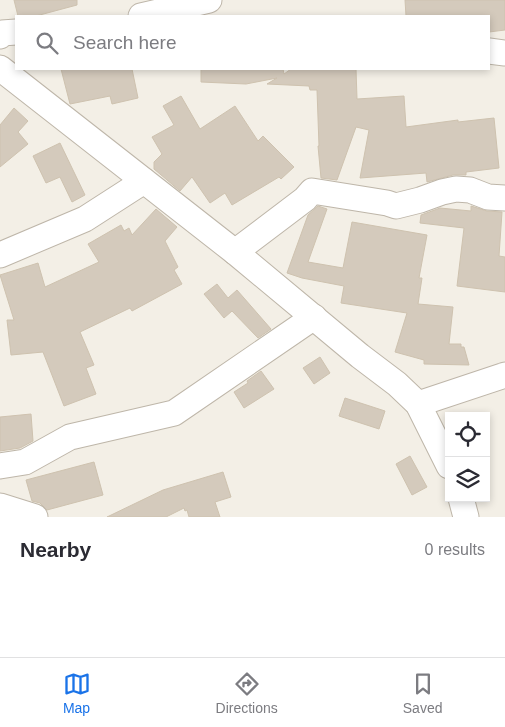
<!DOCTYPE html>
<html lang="en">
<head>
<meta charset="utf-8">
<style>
	body { margin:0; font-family:Helvetica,sans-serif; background:#f2f2f3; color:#2b2b33 }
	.controls { position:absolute; right:15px; bottom:15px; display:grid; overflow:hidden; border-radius:0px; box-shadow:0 2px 8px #0003 }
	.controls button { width:45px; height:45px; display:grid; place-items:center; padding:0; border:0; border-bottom:1px solid #e1e1e2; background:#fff; color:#2b2b33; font:25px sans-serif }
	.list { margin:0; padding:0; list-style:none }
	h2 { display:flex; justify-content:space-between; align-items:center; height:65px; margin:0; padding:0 20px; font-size:21px }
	h2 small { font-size:16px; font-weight:400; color:#7c7c81 }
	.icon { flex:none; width:28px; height:28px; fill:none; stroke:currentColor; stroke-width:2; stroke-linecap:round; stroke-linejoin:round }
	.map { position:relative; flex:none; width:505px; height:517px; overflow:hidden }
	.search { position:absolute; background:#fff; box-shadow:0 2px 8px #0003; left:15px; right:15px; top:15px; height:55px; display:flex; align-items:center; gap:12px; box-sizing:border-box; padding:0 18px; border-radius:0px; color:#7c7c81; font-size:19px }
	.sheet { height:140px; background:#fff }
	nav { display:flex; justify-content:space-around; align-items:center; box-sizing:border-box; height:70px; border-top:1px solid #e1e1e2; background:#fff; font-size:14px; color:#7c7c81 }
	nav a { display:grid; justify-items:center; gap:2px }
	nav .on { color:#1a73e8 }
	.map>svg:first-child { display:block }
	.building { fill:#d4cabc; stroke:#cec2af }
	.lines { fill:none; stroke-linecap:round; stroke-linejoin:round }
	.minor-casing { stroke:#beb6a9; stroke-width:27 }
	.minor { stroke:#fff; stroke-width:25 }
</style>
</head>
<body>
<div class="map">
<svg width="505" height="517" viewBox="0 0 505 517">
	<rect width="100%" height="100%" fill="#f3efe6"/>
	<g class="building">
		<polygon points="14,0 77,0 77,5 36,16 18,16"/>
		<polygon points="405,0 505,0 505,30 489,32 489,16 406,16"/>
		<polygon points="61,69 132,69 138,98 112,104 110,96 70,104"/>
		<polygon points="201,69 283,69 284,74 291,69 356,69 357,99 404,96 406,127 458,120 458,122 494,118 499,168 466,172 466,175 453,175 427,182 426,173 360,178 369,130 356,127 337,180 321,178 318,146 319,146 317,90 310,90 309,86 267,84 277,78 246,84 201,82"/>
		<polygon points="181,96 200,129 235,106 258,141 263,136 294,167 281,179 279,177 232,205 225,193 210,203 192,177 180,191 154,169 154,162 162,154 152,137 174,125 163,106"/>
		<polygon points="14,108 28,121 18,132 28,144 0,167 0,125"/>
		<polygon points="60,143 85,195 72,202 60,177 46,183 33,156"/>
		<polygon points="318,206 327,209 308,262 343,268 352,222 427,235 419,278 422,278 418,304 453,307 449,344 461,344 461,347 464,347 469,365 424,364 424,360 395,352 407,313 341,303 344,286 302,278 287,273 308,215"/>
		<polygon points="471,206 487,211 502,212 499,256 505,257 505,292 457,286 464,228 420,223 421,215 440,208 471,211"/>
		<polygon points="156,209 177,227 165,241 178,267 174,270 182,284 132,311 130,308 80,332 94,365 86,368 96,394 64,406 43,352 11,355 7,320 14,320 0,275 38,263 45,287 99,262 88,244 121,225 124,231 129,228 132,235"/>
		<polygon points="217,284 228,298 237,290 271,329 258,338 232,311 224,318 204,294"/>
		<polygon points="320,357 330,373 314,384 303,368"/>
		<polygon points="261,371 274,389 244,408 234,392 248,383 247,381"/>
		<polygon points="345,398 385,411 379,429 339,416"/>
		<polygon points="31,414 33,441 20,448 0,451 0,417"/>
		<polygon points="410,456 427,487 412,495 396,464"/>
		<polygon points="94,462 103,495 47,510 40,503 32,501 26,480"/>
		<polygon points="223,472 231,497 215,502 220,517 189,517 187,510 185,511 184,508 166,517 107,517 163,490"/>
	</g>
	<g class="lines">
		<defs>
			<g id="minor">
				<polyline points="141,16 209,0"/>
				<polyline points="0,36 2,33 16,32"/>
				<polyline points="489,51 505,53"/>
				<polyline points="0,68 235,252 360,356 397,384 418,404 449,466"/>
				<polyline points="235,252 305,199 312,191 387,203 396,206 420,200 442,192 456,189 470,190 488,197 505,198"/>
				<polyline points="0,255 85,219 144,181"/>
				<polyline points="418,404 505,375"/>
				<polyline points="0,466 25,462 70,437 174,413 314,317"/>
				<polyline points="461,498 466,517"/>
				<polyline points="0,506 35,517"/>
			</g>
		</defs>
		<use href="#minor" class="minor-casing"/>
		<use href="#minor" class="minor"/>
	</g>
</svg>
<div class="controls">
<button><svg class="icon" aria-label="locate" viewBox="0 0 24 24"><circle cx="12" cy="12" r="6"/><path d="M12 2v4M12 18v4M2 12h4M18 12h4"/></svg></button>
<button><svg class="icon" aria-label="layers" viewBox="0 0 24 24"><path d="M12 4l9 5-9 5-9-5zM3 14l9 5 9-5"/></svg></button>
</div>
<div class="search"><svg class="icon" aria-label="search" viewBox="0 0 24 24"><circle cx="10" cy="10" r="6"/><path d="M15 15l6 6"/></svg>Search here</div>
</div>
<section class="sheet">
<h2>Nearby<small>0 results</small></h2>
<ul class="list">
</ul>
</section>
<nav>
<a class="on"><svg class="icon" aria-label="map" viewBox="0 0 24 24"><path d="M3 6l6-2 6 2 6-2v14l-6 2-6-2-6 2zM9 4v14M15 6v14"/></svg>Map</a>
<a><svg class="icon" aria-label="directions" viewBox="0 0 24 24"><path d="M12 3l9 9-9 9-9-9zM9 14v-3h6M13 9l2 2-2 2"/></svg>Directions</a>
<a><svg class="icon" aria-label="saved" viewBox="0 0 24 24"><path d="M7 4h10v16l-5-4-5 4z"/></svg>Saved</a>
</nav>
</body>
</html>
